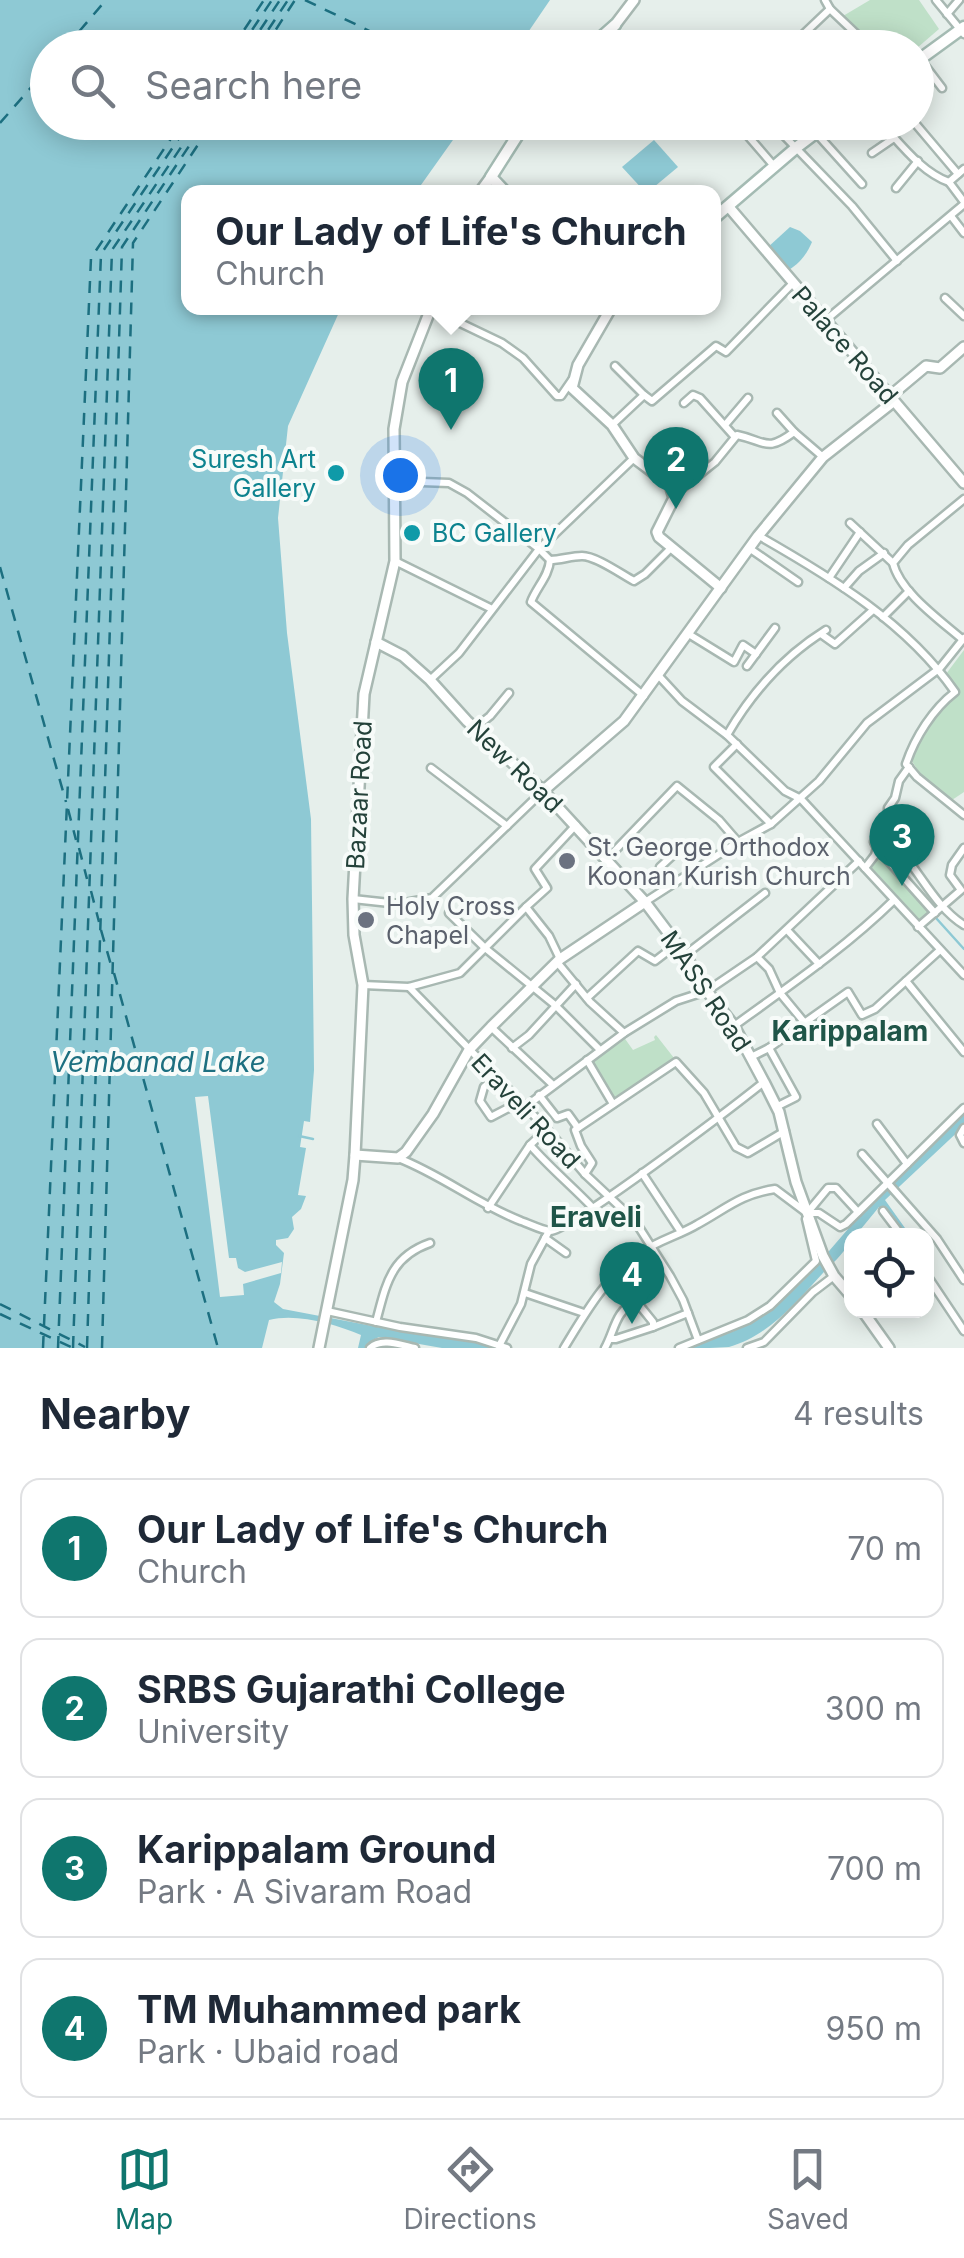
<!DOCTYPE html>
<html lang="en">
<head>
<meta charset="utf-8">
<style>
	body { margin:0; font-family:Inter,sans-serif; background:#f2f2f3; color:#1f2937 }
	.controls { position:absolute; right:30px; bottom:30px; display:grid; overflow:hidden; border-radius:20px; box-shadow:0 5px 25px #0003 }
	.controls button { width:90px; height:90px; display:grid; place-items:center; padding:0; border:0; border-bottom:2px solid #e0e1e3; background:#fff; color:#1f2937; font:50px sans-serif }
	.you { position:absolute; left:400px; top:475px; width:35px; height:35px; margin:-25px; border:8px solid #fff; border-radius:50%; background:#1a73e8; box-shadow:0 0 0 15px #1a73e833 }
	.badge { display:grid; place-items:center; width:65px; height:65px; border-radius:50%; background:#0f766e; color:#fff; font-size:32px; font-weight:700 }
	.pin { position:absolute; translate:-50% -82px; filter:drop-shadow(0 2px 5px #0008) }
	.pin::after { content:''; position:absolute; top:52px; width:35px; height:30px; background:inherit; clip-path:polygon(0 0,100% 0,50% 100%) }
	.popup { position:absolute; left:181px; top:185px; width:540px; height:130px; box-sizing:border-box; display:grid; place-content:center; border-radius:20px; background:#fff; filter:drop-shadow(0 2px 8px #0005); font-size:32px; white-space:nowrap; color:#747a83 }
	.popup b { font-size:38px; color:#1f2937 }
	.popup::after { content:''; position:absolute; left:50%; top:100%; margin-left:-20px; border:20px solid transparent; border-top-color:#fff }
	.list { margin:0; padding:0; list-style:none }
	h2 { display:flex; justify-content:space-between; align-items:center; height:130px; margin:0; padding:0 40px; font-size:42px }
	h2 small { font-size:32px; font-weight:400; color:#747a83 }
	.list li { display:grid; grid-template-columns:65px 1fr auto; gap:30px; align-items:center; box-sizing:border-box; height:140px; margin:0 20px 20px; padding:0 20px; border:2px solid #e0e1e3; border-radius:20px }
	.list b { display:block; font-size:38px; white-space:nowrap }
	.list p { margin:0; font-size:32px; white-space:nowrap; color:#747a83 }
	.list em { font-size:32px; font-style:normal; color:#747a83 }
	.icon { flex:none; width:55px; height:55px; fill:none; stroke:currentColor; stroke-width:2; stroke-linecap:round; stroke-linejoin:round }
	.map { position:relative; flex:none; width:964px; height:1348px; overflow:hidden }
	.search { position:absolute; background:#fff; box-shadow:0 5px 25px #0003; left:30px; right:30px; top:30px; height:110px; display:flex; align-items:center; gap:25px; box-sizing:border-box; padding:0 35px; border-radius:55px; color:#747a83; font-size:38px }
	.sheet { height:770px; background:#fff }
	nav { display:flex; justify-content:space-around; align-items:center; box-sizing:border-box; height:140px; border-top:2px solid #e0e1e3; background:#fff; font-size:28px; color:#747a83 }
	nav a { display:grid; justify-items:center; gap:5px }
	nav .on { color:#0f766e }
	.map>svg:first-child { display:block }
	.green { fill:#bfe0c8 }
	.water { fill:#8ec9d4 }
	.pier { fill:#e6efeb }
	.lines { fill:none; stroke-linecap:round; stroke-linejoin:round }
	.stream { stroke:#8ec9d4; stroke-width:2.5 }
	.ferry { stroke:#1c6f80; stroke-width:2.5; stroke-dasharray:12 10; stroke-linecap:butt }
	.minor-casing { stroke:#a8b8b2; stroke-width:11 }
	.tertiary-casing { stroke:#a8b8b2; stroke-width:14 }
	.secondary-casing { stroke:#a4bbb3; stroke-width:15 }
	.minor { stroke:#fff; stroke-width:6 }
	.tertiary { stroke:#fff; stroke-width:9 }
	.secondary { stroke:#fff; stroke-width:10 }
	.culture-dot { fill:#0f9aa8; stroke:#f7fbf9; stroke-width:4 }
	.worship-dot { fill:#6b7280; stroke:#f7fbf9; stroke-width:4 }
	.labels { text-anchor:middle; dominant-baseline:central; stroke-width:8; stroke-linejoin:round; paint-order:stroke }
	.street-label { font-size:25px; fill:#24423a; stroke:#f7fbf9 }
	.culture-label { font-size:25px; fill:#0d838f; stroke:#f7fbf9; text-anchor:end }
	.worship-label { font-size:25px; fill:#5b616d; stroke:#f7fbf9; text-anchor:start }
	.neighbourhood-label { font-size:28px; font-weight:bold; fill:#1f5548; stroke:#f7fbf9 }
	.water-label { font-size:28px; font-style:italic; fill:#1c6f80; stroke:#f7fbf9 }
</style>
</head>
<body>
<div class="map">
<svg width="964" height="1348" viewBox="0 0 964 1348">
	<rect width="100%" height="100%" fill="#e6efeb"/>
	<g class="green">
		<polygon points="870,0 919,0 939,29 917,48 876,47 843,16"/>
		<path d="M964,650V792L952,800C936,790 920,777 911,759L935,716L958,694L946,674Z"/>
		<polygon points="883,852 936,906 921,921 869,865"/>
		<polygon points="656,1035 674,1058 645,1080 611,1099 589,1060 623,1036 633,1050 655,1040 654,1037"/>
	</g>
	<g class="water">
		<path d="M0,0H550L518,47L48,48V122L465,123L416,192H188V308H341L288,426L278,518L287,633L311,819L314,1070L310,1122L304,1121L300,1147L306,1148L298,1195L306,1196L301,1209L292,1217L294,1229L288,1238L276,1240V1245L284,1253L280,1284L274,1302L283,1309L420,1335L443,1333L497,1348H442L379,1337L371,1341L368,1348H358L361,1335C335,1324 297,1313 269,1320L262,1348H0Z"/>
		<polygon points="654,140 678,167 648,192 645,192 622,167"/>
		<path d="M790,227L800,231L812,242C807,254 798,266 786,271L767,248Z"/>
		<path d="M964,1112V1126L885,1200L910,1235H903L883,1208L879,1207L856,1235L852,1236C848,1250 834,1262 823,1273C797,1301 769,1336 729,1347C717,1348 702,1348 689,1348L696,1343L734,1331L754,1321L776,1305L804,1280L867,1207Z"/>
	</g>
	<polygon class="pier" points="208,1096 229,1258 236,1258 238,1268 245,1272 282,1262 281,1273 243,1284 244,1295 220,1297 195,1097"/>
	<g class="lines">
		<g class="stream">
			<polyline points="936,918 964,949"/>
			<polyline points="299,1136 313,1139"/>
		</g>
		<g class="ferry">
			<polyline points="305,0 405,48"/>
			<polyline points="65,48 106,0"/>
			<polyline points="232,48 264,0"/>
			<polyline points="240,48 272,0"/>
			<polyline points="248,48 280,0"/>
			<polyline points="256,48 288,0"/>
			<polyline points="264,48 295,0"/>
			<polyline points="0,123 48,68"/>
			<polyline points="0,567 66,802"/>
			<polyline points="68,809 76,840"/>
			<polyline points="79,848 87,879"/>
			<polyline points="91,891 99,922"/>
			<polyline points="101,930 111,965"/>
			<polyline points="114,973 218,1348"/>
			<polyline points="0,1304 85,1347"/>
			<polyline points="0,1314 71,1347"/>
			<polyline points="43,1348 91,258 182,122"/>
			<polyline points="58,1348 101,254 190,122"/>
			<polyline points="73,1348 112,250 198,122"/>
			<polyline points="87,1348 122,247 205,122"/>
			<polyline points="102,1348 133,243 213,122"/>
		</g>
		<defs>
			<g id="minor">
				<polyline points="825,0 830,9 871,48"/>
				<polyline points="936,0 964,34"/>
				<polyline points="947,14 959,0"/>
				<polyline points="834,42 839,48"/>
				<polyline points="789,48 830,9"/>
				<polyline points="920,59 942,88"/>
				<polyline points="736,122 774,166"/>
				<polyline points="771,122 852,206 897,261"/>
				<path d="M880,122C900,143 921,172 949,182"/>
				<polyline points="914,122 958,174"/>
				<polyline points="817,134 862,184"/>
				<polyline points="872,153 894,138"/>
				<polyline points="964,169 949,182 964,202"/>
				<polyline points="896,188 918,161"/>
				<polyline points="951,216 964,233"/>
				<polyline points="945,298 964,316"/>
				<polyline points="431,309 502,343 523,358 557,396 561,396 572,380"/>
				<polyline points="826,320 964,204"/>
				<polyline points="615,366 644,395"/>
				<polyline points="684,403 693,395 700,398 734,436"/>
				<polyline points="777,413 794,432"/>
				<polyline points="612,425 644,395 652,401 716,346 726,352 792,284"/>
				<polyline points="725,425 748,398"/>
				<path d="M394,481L449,483L467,493L539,549L550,560C549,576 536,588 531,602L644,696"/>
				<path d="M675,494L715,462L737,435C766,441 766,453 794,432L823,457"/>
				<polyline points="850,523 893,563"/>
				<path d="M759,536C831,577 907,623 955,692C933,709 915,737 906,764L917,777L964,815"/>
				<polyline points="749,548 798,582"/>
				<path d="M550,560C561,560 571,556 582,556C596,556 621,574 634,581L645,574L671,548"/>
				<polyline points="395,561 492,609"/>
				<polyline points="829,578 860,532"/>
				<polyline points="844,588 859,571 884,553"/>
				<polyline points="883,617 909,591"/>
				<polyline points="687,633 734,662 743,645 756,654"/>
				<polyline points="821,634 835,644 873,610"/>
				<path d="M963,640C940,620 900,592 893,563L908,545L964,499"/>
				<polyline points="747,666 775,628"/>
				<polyline points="658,675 682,701 727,735 785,791 801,799 964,975"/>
				<polyline points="430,680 459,653 539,549 634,458"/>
				<polyline points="475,728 490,716 509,693"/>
				<path d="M727,735C752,692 784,656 826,630"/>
				<polyline points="737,744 714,767 771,824"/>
				<path d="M909,767L899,781L895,798L888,808V819L882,833C891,843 902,852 910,863C926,884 941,911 964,925"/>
				<polyline points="431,768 507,826"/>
				<polyline points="877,848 935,913"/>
				<polyline points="673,855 660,867 675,883"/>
				<polyline points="606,860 677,786 719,820 738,842"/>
				<polyline points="865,868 875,855 877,848 874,842 876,833 881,833"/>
				<polyline points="353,899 399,904 432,898 543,791"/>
				<polyline points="645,902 738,842 771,824 819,781 867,723 940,668 964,638"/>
				<polyline points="449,913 485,948 555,1005 600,1050"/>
				<polyline points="918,927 961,890 950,875 952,865 964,848"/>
				<polyline points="787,930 819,964"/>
				<polyline points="685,955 765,893"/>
				<polyline points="757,957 769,969 780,993 804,1022"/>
				<polyline points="560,959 549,936 526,907 547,888 535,869 576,825"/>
				<polyline points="557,962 590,1002 624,1033"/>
				<polyline points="906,981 964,1052"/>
				<polyline points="363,985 409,987 460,973 526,907"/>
				<polyline points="409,987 547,1129 585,1174 635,1221 670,1276 683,1300 698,1340"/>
				<polyline points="587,998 638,951 655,961 677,944"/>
				<path d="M734,1026C789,986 845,948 894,900"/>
				<polyline points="491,1027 553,1085"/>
				<polyline points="512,1048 529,1035 576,984"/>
				<polyline points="769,1048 796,1097 776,1107"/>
				<polyline points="751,1057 769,1048 848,992 862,1015 875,1009 940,950"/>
				<polyline points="587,1060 613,1104"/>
				<polyline points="496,1077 484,1087 480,1101 491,1117 520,1102"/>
				<polyline points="539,1095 557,1118 568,1114 578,1128 676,1062 704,1093 736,1147 748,1153 785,1131"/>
				<polyline points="525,1107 624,1033 676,1001 707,991 757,957 859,861"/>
				<polyline points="877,1124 907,1164"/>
				<polyline points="578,1128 575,1130 581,1146 592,1163 585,1174"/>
				<polyline points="964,1128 960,1135 964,1143"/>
				<path d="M530,1145C550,1168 572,1186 593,1208"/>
				<polyline points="862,1154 937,1239 964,1280"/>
				<path d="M398,1158C442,1175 477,1204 521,1221C530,1224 541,1230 550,1231C568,1233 739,1102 764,1082"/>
				<polyline points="642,1173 681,1232"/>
				<polyline points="488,1208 530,1145 547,1129"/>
				<polyline points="883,1211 902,1236"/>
				<polyline points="808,1212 828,1188 836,1188 858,1212"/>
				<polyline points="545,1238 566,1253"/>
				<polyline points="926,1274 964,1331"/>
				<polyline points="525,1293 584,1313"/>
				<polyline points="327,1311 400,1327 476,1338 507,1348"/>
				<path d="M376,1322C386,1285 390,1257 430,1243"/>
				<polyline points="653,1327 688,1313"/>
				<polyline points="499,1346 521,1304 531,1264 549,1231"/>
				<path d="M370,1348C381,1337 401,1345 415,1348"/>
				<path d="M564,1348C586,1312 606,1276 642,1252C659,1240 680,1235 698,1224C727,1208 741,1194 775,1189L807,1213H819L840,1227L846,1224L964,1108"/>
				<path d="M605,1348C615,1330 615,1311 636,1301L653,1322V1327L616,1339H610"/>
				<polyline points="679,1348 748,1320 770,1306 816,1261 806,1219"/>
				<polyline points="747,1348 764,1342 813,1292 834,1276"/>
			</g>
			<g id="tertiary">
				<polyline points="615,25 634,0"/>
				<polyline points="480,192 491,177"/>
				<polyline points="728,206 964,483"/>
				<polyline points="611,308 578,365 572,388 612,425 634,458 670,485 674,498 657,532 659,537 721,588"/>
				<polyline points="889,397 926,366 940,368 964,347"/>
				<polyline points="376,642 403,656 430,680 467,721 543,791 645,902 685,955 707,991 734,1026 764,1082 779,1112 796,1182 823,1256 834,1276 852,1297"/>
				<polyline points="543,791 624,721 758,536 823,457 893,402"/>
				<polyline points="355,1155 398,1158 406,1152 433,1114 469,1050 491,1027 560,959 645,902"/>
				<polyline points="862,1310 889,1348"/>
				<polyline points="319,1348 353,1180 355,1155 363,985 354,935 353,899 364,694 395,561 394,429 402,382 431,308"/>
			</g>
			<g id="secondary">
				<polyline points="589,48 615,25"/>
				<polyline points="916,62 964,27"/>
				<polyline points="505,192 491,177 526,122"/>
				<polyline points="714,218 797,147 830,122"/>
			</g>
		</defs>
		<use href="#minor" class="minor-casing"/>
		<use href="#tertiary" class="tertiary-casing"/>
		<use href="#secondary" class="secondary-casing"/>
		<use href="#minor" class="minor"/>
		<use href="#tertiary" class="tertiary"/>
		<use href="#secondary" class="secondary"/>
	</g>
	<g class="culture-dot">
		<circle cx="336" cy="473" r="10"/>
		<circle cx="412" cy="533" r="10"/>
	</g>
	<g class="worship-dot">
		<circle cx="567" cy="861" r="10"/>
		<circle cx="366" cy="920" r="10"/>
	</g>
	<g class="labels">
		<g class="street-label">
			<text transform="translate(845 345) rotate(49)">Palace Road</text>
			<text transform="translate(515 766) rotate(44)">New Road</text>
			<text transform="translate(359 795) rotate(-87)">Bazaar Road</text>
			<text transform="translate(706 991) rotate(56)">MASS Road</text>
			<text transform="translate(526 1111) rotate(47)">Eraveli Road</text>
		</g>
		<g class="culture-label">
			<text x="316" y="459">Suresh Art<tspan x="316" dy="29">Gallery</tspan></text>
			<text x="432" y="533" text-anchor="start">BC Gallery</text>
		</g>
		<g class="worship-label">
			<text x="587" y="847">St. George Orthodox<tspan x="587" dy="29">Koonan Kurish Church</tspan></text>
			<text x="386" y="906">Holy Cross<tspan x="386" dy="29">Chapel</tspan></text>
		</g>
		<g class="neighbourhood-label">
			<text x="850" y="1031">Karippalam</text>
			<text x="596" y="1217">Eraveli</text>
		</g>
		<g class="water-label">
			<text x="158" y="1062">Vembanad Lake</text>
		</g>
	</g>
</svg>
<div class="controls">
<button><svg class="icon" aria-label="locate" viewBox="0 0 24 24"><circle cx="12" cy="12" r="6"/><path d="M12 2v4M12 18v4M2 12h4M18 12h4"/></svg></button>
</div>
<div class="you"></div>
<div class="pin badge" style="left:451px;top:430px">1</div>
<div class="popup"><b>Our Lady of Life's Church</b>Church</div>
<div class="pin badge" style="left:676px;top:509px">2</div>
<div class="pin badge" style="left:902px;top:886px">3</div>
<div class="pin badge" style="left:632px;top:1324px">4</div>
<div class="search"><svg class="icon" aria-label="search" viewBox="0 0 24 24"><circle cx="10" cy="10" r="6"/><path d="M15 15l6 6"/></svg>Search here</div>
</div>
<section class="sheet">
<h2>Nearby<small>4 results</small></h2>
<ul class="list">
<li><span class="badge">1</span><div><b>Our Lady of Life's Church</b><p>Church</p></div><em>70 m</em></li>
<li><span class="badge">2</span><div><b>SRBS Gujarathi College</b><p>University</p></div><em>300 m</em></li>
<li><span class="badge">3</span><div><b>Karippalam Ground</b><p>Park · A Sivaram Road</p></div><em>700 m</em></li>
<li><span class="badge">4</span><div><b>TM Muhammed park</b><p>Park · Ubaid road</p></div><em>950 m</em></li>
</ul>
</section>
<nav>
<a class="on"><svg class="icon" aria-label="map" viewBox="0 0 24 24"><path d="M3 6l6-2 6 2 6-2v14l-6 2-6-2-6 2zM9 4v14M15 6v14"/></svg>Map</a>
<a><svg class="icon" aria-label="directions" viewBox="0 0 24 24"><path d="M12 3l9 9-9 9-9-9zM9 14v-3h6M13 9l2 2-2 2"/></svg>Directions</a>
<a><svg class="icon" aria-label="saved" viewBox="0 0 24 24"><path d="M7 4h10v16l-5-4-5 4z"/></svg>Saved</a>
</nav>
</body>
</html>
